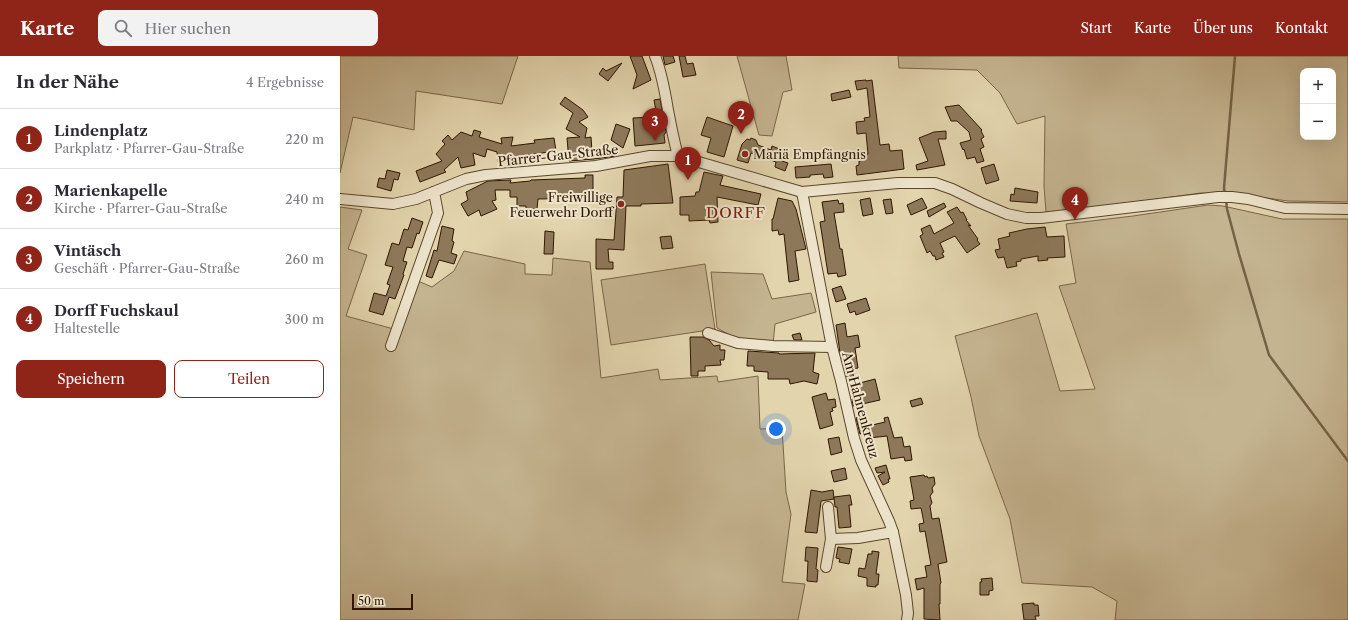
<!DOCTYPE html>
<html lang="de">
<head>
<meta charset="utf-8">
<style>
	body { margin:0; font-family:"Libre Caslon Text",serif; background:#f2f2f3; color:#2b2b33 }
	.controls { position:absolute; right:12px; top:12px; display:grid; overflow:hidden; border-radius:8px; box-shadow:0 4px 16px #0002 }
	.controls button { width:36px; height:36px; display:grid; place-items:center; padding:0; border:0; border-bottom:1px solid #e1e1e2; background:#fff; color:#2b2b33; font:20px sans-serif }
	.scale { position:absolute; left:12px; bottom:10px; width:61px; box-sizing:border-box; padding-left:4px; border:2px solid #301601; border-top:0; font-size:11px; line-height:14px; white-space:nowrap; color:#301601; -webkit-text-stroke:3px #ece3ca; paint-order:stroke }
	.you { position:absolute; left:436px; top:373px; width:14px; height:14px; margin:-10px; border:3px solid #fff; border-radius:50%; background:#1a73e8; box-shadow:0 0 0 6px #1a73e833 }
	.badge { display:grid; place-items:center; width:26px; height:26px; border-radius:50%; background:#8f2418; color:#fff; font-size:13px; font-weight:700 }
	.pin { position:absolute; translate:-50% -33px; filter:drop-shadow(0 1px 2px #0008) }
	.pin::after { content:''; position:absolute; top:21px; width:14px; height:12px; background:inherit; clip-path:polygon(0 0,100% 0,50% 100%) }
	.list { margin:0; padding:0; list-style:none }
	h2 { display:flex; justify-content:space-between; align-items:center; height:52px; margin:0; padding:0 16px; font-size:17px }
	h2 small { font-size:13px; font-weight:400; color:#7c7c81 }
	.list li { display:grid; grid-template-columns:26px 1fr auto; gap:12px; align-items:center; box-sizing:border-box; height:60px; padding:0 16px; border-top:1px solid #e1e1e2 }
	.list b { display:block; font-size:15px; white-space:nowrap }
	.list p { margin:0; font-size:13px; white-space:nowrap; color:#7c7c81 }
	.list em { font-size:13px; font-style:normal; color:#7c7c81 }
	.actions { display:flex; gap:8px; padding:12px 16px }
	.actions a { flex:1; padding:9px 0; border:1px solid #8f2418; border-radius:8px; text-align:center; font-size:14px; color:#8f2418 }
	.actions .main { background:#8f2418; color:#fff }
	.icon { flex:none; width:22px; height:22px; fill:none; stroke:currentColor; stroke-width:2; stroke-linecap:round; stroke-linejoin:round }
	.map { position:relative; flex:none; width:1008px; height:564px; overflow:hidden }
	header { display:flex; align-items:center; gap:24px; box-sizing:border-box; height:56px; padding:0 20px; background:#8f2418; color:#fff }
	header strong { font-size:19px }
	nav { display:flex; gap:22px; margin-inline-start:auto; font-size:14px }
	.search { width:280px; height:36px; background:#f2f2f3; display:flex; align-items:center; gap:10px; box-sizing:border-box; padding:0 14px; border-radius:8px; color:#7c7c81; font-size:15px }
	main { display:flex }
	aside { flex:1; background:#fff }
	.map>svg:first-child { display:block }
	.green { fill:#c4b490; stroke:#7a6548; fill-rule:evenodd }
	.lines { fill:none; stroke-linecap:round; stroke-linejoin:round }
	.stream { stroke:#766145; stroke-width:2.5 }
	.building { fill:#8d795a; stroke:#301601 }
	.minor-casing { stroke:#5c462c; stroke-width:12 }
	.minor { stroke:#ece3ca; stroke-width:10 }
	.poi-dot { fill:#8f2418; stroke:#ece3ca; stroke-width:1.5 }
	.labels { text-anchor:middle; dominant-baseline:central; stroke-width:4; stroke-linejoin:round; paint-order:stroke }
	.poi-label { font-size:13px; fill:#301601; stroke:#ece3ca; text-anchor:start }
	.street-label { font-size:13px; fill:#301601; stroke:#ece3ca }
	.quarter-label { font-size:15px; letter-spacing:1px; fill:#7a1f14; stroke:#ece3ca }
</style>
</head>
<body>
<header>
<strong>Karte</strong>
<div class="search"><svg class="icon" aria-label="search" viewBox="0 0 24 24"><circle cx="10" cy="10" r="6"/><path d="M15 15l6 6"/></svg>Hier suchen</div>
<nav><a>Start</a><a>Karte</a><a>Über uns</a><a>Kontakt</a></nav>
</header>
<main>
<aside>
<h2>In der Nähe<small>4 Ergebnisse</small></h2>
<ul class="list">
<li><span class="badge">1</span><div><b>Lindenplatz</b><p>Parkplatz · Pfarrer-Gau-Straße</p></div><em>220 m</em></li>
<li><span class="badge">2</span><div><b>Marienkapelle</b><p>Kirche · Pfarrer-Gau-Straße</p></div><em>240 m</em></li>
<li><span class="badge">3</span><div><b>Vintäsch</b><p>Geschäft · Pfarrer-Gau-Straße</p></div><em>260 m</em></li>
<li><span class="badge">4</span><div><b>Dorff Fuchskaul</b><p>Haltestelle</p></div><em>300 m</em></li>
</ul>
<div class="actions"><a class="main">Speichern</a><a>Teilen</a></div>
</aside>
<div class="map">
<svg width="1008" height="564" viewBox="0 0 1008 564">
	<rect width="100%" height="100%" fill="#e2d4ad"/>
	<filter id="stains"><feTurbulence type="fractalNoise" baseFrequency=".005" numOctaves="4"/><feColorMatrix values="0 0 0 0 .2 0 0 0 0 .09 0 0 0 0 .02 0 0 0 .5 -.17"/></filter>
	<radialGradient id="worn" r=".72"><stop offset=".6" stop-color="#630" stop-opacity="0"/><stop offset="1" stop-color="#630" stop-opacity=".3"/></radialGradient>
	<g class="green">
		<polygon points="0,0 178,0 162,48 76,35 74,74 13,61 0,117"/>
		<polygon points="397,0 446,0 452,34 443,36 432,80 419,79"/>
		<path d="M558,0H1008V146L948,145L912,140L861,137L723,156H706L704,130L705,60L677,68L660,37L637,14L559,12ZM963,15H993V81H963Z"/>
		<polygon points="868,149 883,150 942,163 1008,163 1008,564 775,564 777,545 752,531 682,527 670,463 639,380 631,341 615,280 697,257 720,335 755,333 719,230 736,227 726,168 793,160"/>
		<polygon points="0,151 22,154 8,193 27,199 6,260 61,275 78,225 92,231 114,215 124,195 185,208 185,218 212,219 213,202 250,206 261,322 318,313 320,324 377,320 378,326 418,320 420,373 442,372 446,436 451,458 442,526 465,528 458,564 0,564"/>
		<polygon points="365,208 375,273 271,289 261,224"/>
		<polygon points="371,216 423,218 432,243 471,237 476,256 435,268 433,288 401,285 377,272"/>
	</g>
	<g class="lines">
		<g class="stream">
			<polyline points="885,139 884,132 895,0"/>
			<polyline points="886,144 887,153 899,198 929,299 1008,405"/>
		</g>
	</g>
	<g class="building">
		<polygon points="290,0 302,0 311,24 293,33 297,19"/>
		<polygon points="323,0 333,0 335,6 325,9"/>
		<polygon points="339,0 345,0 347,8 353,7 356,19 343,21"/>
		<polygon points="282,7 268,25 259,18 263,12 266,15"/>
		<polygon points="526,24 526,25 532,24 540,89 549,88 550,95 562,94 564,113 517,119 516,110 519,109 519,105 525,104 525,98 528,98 526,77 517,78 516,66 525,65 524,62 530,61 527,32 517,34 515,25"/>
		<polygon points="509,34 511,41 492,45 491,38"/>
		<polygon points="225,41 243,54 248,61 239,66 247,72 245,82 251,81 252,96 276,93 276,100 254,103 229,105 227,82 240,81 226,73 233,57 220,48"/>
		<polygon points="320,43 326,76 324,79 325,87 295,90 293,62 314,61 313,55 316,55 314,44"/>
		<polygon points="619,49 642,74 641,75 644,81 641,83 644,91 640,93 644,105 637,107 635,101 627,103 624,93 623,94 620,87 631,84 629,76 617,65 611,65 605,51"/>
		<polygon points="367,61 393,70 384,101 367,96 371,82 361,79"/>
		<polygon points="276,68 290,73 283,92 271,84"/>
		<polygon points="134,74 141,76 139,81 162,88 161,82 173,81 171,90 195,87 194,84 214,82 216,95 188,99 188,102 158,106 157,96 147,93 145,101 133,97 135,109 121,112 118,101 104,114 106,116 80,126 76,115 102,105 96,98 105,88 102,85 108,79 112,84 121,76 132,80"/>
		<polygon points="606,75 606,83 598,83 605,109 577,114 576,109 588,105 579,82 594,76"/>
		<polygon points="411,82 416,84 418,89 431,94 432,90 442,94 440,99 443,101 442,105 448,107 445,115 435,111 436,106 411,97 408,107 397,104 402,88 407,83 410,84"/>
		<polygon points="328,108 333,147 301,148 301,150 286,150 284,194 268,193 269,206 273,206 273,213 256,213 256,183 274,184 277,141 283,141 284,114"/>
		<polygon points="491,108 493,121 484,122 483,118 470,119 470,121 456,122 455,111"/>
		<polygon points="654,108 659,124 646,128 641,112"/>
		<polygon points="47,114 60,117 58,124 54,123 51,135 37,131 39,122 45,123"/>
		<polygon points="364,116 383,120 380,129 421,138 418,149 377,141 378,166 370,167 369,164 349,165 349,159 340,159 340,141 355,140 356,136 359,136"/>
		<polygon points="245,119 253,119 253,142 198,143 197,153 186,153 186,150 177,150 177,141 170,141 170,134 155,134 156,144 152,145 157,153 141,160 139,154 128,160 121,148 128,144 126,136 148,125 171,124 170,127 190,125 191,124 245,122"/>
		<polygon points="675,132 698,136 697,147 670,145 671,138 674,139"/>
		<polygon points="438,142 452,145 456,153 466,193 455,195 459,224 449,226 444,178 439,179 438,174 432,175 432,163 433,163"/>
		<polygon points="530,142 533,158 523,160 520,144"/>
		<polygon points="582,142 587,152 571,159 567,149"/>
		<polygon points="551,143 553,157 546,158 543,144"/>
		<polygon points="498,144 499,148 503,147 504,156 494,157 500,193 502,193 506,219 498,221 497,217 488,218 480,166 485,165 482,146"/>
		<polygon points="604,147 606,151 589,161 587,155"/>
		<polygon points="617,151 621,157 623,156 627,164 626,164 631,170 628,169 638,183 637,184 640,188 627,197 615,180 600,187 604,196 602,197 604,201 596,204 595,200 593,200 590,195 587,197 580,180 583,178 581,173 590,169 594,178 614,167 607,156"/>
		<polygon points="72,162 83,166 79,178 77,177 72,192 67,191 63,205 67,206 63,218 64,219 55,243 49,241 43,259 29,255 34,237 46,240 50,229 47,228 53,211 45,209 52,187 59,189 64,173 68,174"/>
		<polygon points="102,170 114,173 112,185 114,186 111,197 117,199 114,208 99,204 92,222 86,220 94,194 97,195"/>
		<polygon points="705,171 707,181 724,180 725,201 707,202 708,204 698,205 698,200 681,203 681,205 676,206 677,210 667,212 664,201 658,202 655,194 660,193 658,183 670,180 669,177 687,173"/>
		<polygon points="205,175 214,176 213,198 204,198"/>
		<polygon points="331,180 333,192 322,193 320,181"/>
		<polygon points="501,230 506,243 496,246 492,233"/>
		<polygon points="526,242 530,254 516,259 515,255 510,257 507,248"/>
		<polygon points="505,267 507,281 518,279 520,291 515,292 518,312 512,313 514,323 508,324 500,297 496,269"/>
		<polygon points="460,277 462,284 454,284 452,279"/>
		<polygon points="350,281 363,281 369,284 374,290 380,289 380,294 385,294 384,304 380,304 381,309 365,310 365,315 358,315 358,320 351,320"/>
		<polygon points="408,295 439,297 439,298 475,297 473,316 479,318 477,328 464,325 450,328 449,323 428,323 428,316 414,315 414,310 407,310"/>
		<polygon points="535,323 540,344 513,350 512,343 519,341 516,328"/>
		<polygon points="486,337 488,344 495,343 496,351 492,352 493,355 490,356 493,369 480,373 472,341"/>
		<polygon points="581,342 583,348 572,351 570,345"/>
		<polygon points="525,359 528,370 545,366 544,362 548,361 554,382 562,381 564,391 570,390 572,404 565,405 564,401 551,403 547,380 529,382 527,376 520,378 516,362"/>
		<polygon points="499,381 502,396 491,399 488,383"/>
		<polygon points="546,409 550,423 548,423 549,426 543,429 538,420 545,416 537,417 535,412"/>
		<polygon points="505,412 507,423 494,426 491,415"/>
		<polygon points="584,419 585,421 587,420 588,422 594,421 595,428 592,432 593,436 590,440 592,447 590,450 592,463 599,462 607,506 598,508 601,527 600,528 600,548 599,548 600,564 584,563 584,532 577,534 575,523 587,521 585,510 591,509 585,475 580,476 579,468 584,467 581,452 571,453 570,445 574,444 570,421"/>
		<polygon points="471,434 482,436 493,434 494,443 481,445 477,477 465,476"/>
		<polygon points="510,439 512,449 509,449 511,471 499,472 497,451 495,451 494,441"/>
		<polygon points="466,491 478,492 476,513 478,514 477,526 467,525 468,505 465,505"/>
		<polygon points="498,491 512,493 509,508 499,506 500,503 496,502"/>
		<polygon points="532,495 539,496 536,518 539,518 538,529 536,529 536,531 527,530 527,522 518,520 519,512 525,513 528,498 532,498"/>
		<polygon points="652,522 653,534 649,535 649,539 640,539 640,526 642,526 641,523"/>
		<polygon points="694,547 694,549 698,549 699,560 695,560 696,564 684,564 682,548"/>
	</g>
	<g class="lines">
		<defs>
			<g id="minor">
				<path d="M315,0C322,17 325,36 328,54C331,70 334,85 338,100"/>
				<polyline points="462,136 492,291 501,325 514,382 521,404 549,465 553,476 566,539 568,557 567,564"/>
				<polyline points="0,143 53,148 76,143 126,123 146,119 256,110 310,100 338,100 462,136 558,127 595,127 612,133 641,147 667,158 686,162 701,162 878,141 892,141 908,143 945,152 1008,153"/>
				<polyline points="368,277 398,287 433,290 492,291"/>
				<polyline points="51,290 98,157 94,136"/>
				<polyline points="491,483 518,482 553,476"/>
				<polyline points="486,511 491,483 488,451"/>
			</g>
		</defs>
		<use href="#minor" class="minor-casing"/>
		<use href="#minor" class="minor"/>
	</g>
	<g class="poi-dot">
		<circle cx="405" cy="98" r="4"/>
		<circle cx="281" cy="148" r="4"/>
	</g>
	<g class="labels">
		<g class="poi-label">
			<text x="413" y="98">Mariä Empfängnis</text>
			<text x="273" y="141" text-anchor="end">Freiwillige<tspan x="273" dy="15">Feuerwehr Dorff</tspan></text>
		</g>
		<g class="street-label">
			<text transform="translate(218 99) rotate(-6)">Pfarrer-Gau-Straße</text>
			<text transform="translate(521 349) rotate(75)">Am Hahnenkreuz</text>
		</g>
		<g class="quarter-label">
			<text x="396" y="156">DORFF</text>
		</g>
	</g>
	<rect width="100%" height="100%" filter="url(#stains)"/>
	<rect width="100%" height="100%" fill="url(#worn)"/>
</svg>
<div class="controls">
<button>+</button>
<button>−</button>
</div>
<div class="scale">50 m</div>
<div class="you"></div>
<div class="pin badge" style="left:348px;top:124px">1</div>
<div class="pin badge" style="left:401px;top:78px">2</div>
<div class="pin badge" style="left:315px;top:85px">3</div>
<div class="pin badge" style="left:735px;top:164px">4</div>
</div>
</main>
</body>
</html>
